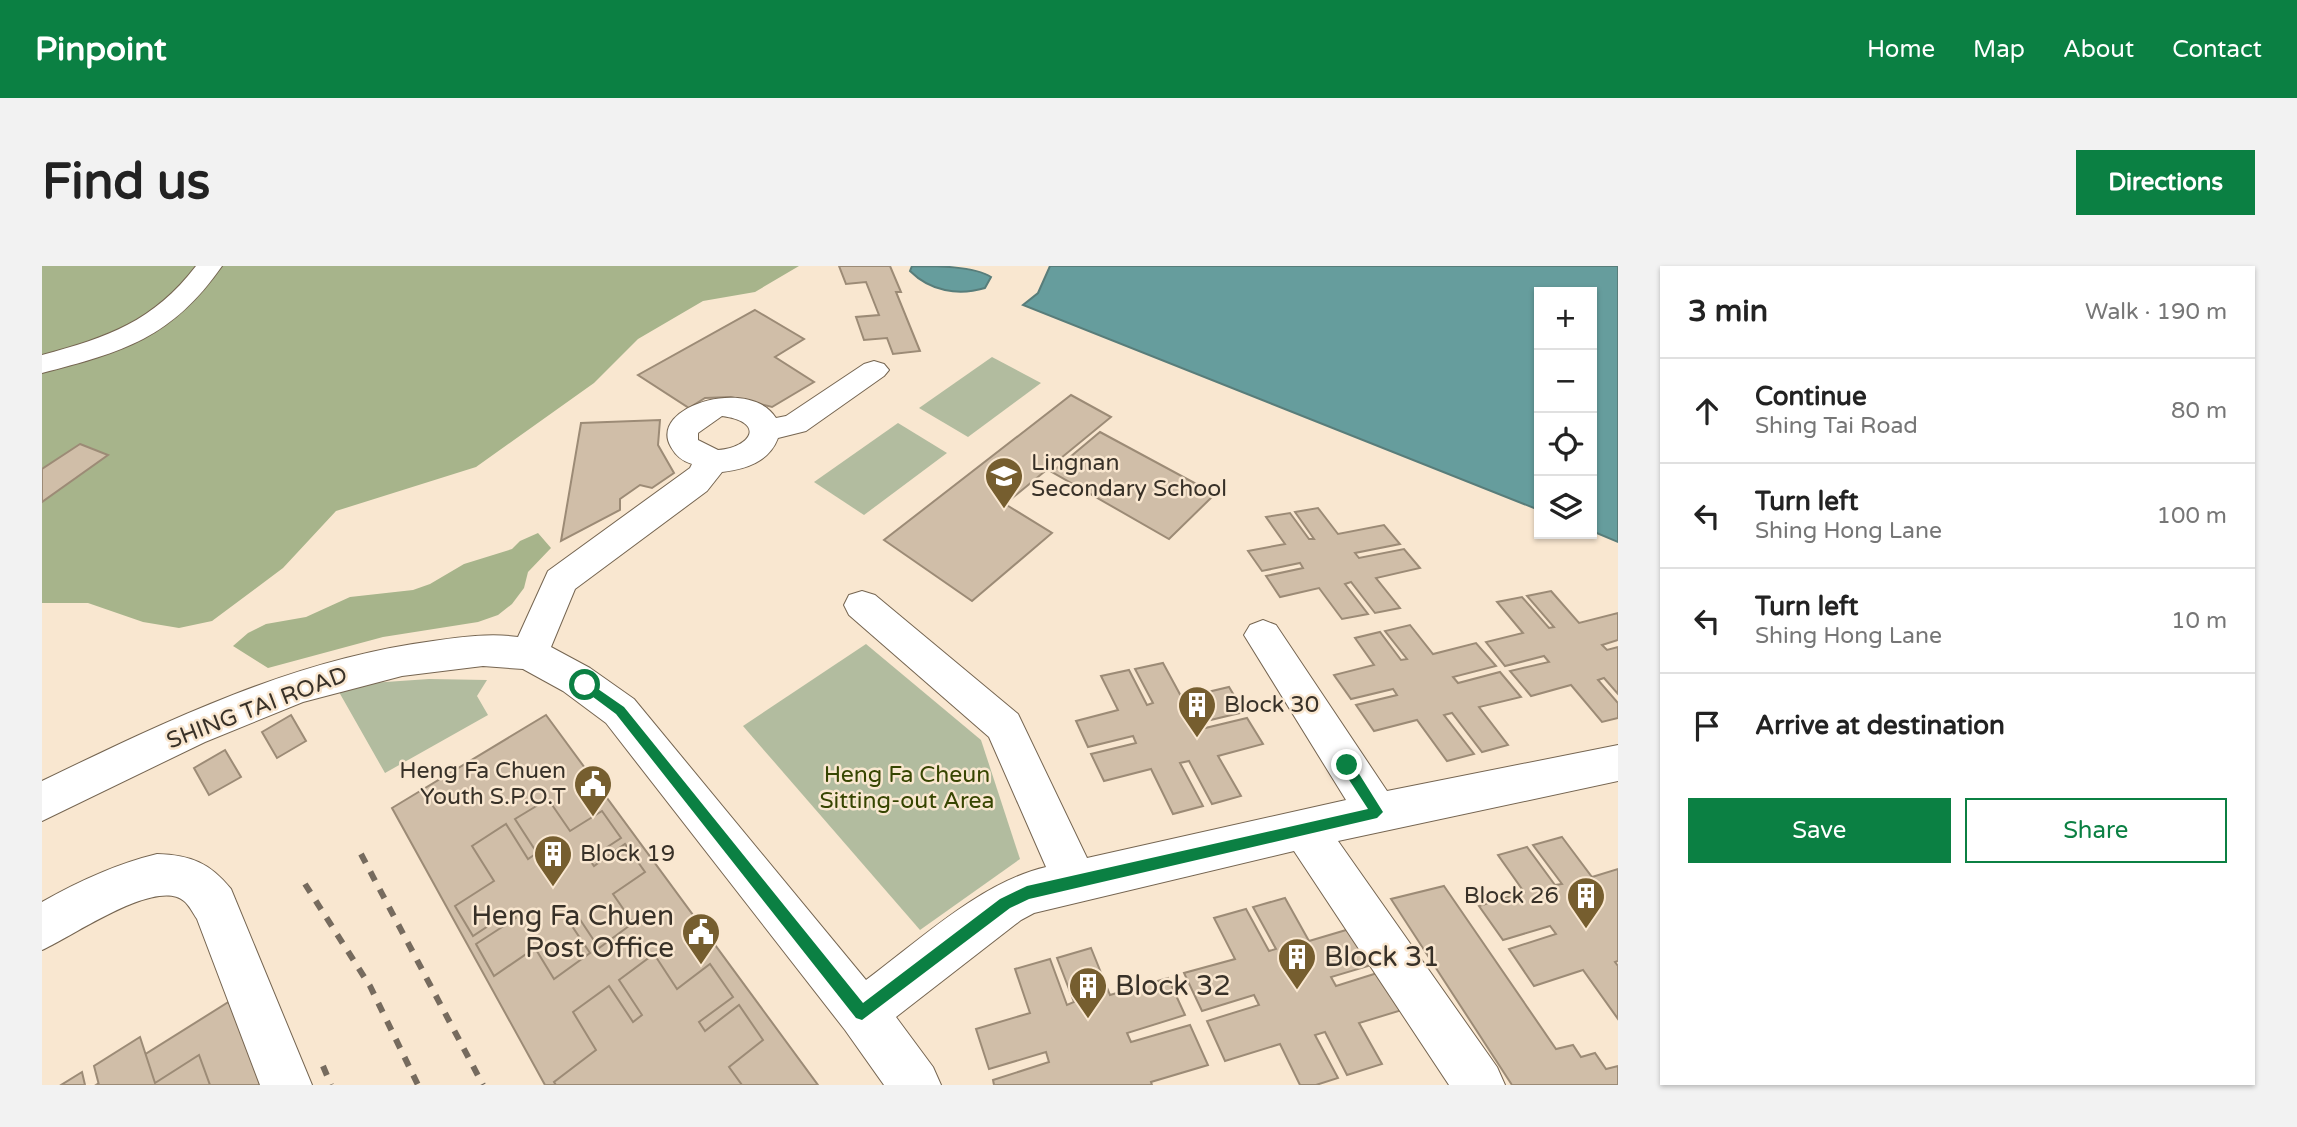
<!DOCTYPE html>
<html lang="en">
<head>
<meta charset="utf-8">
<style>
	body { margin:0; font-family:"Varela Round",sans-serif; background:#f2f2f2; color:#222 }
	.controls { position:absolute; right:21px; top:21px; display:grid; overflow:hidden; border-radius:0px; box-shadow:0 2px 5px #0004 }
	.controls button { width:63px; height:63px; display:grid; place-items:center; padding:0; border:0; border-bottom:2px solid #e0e0e0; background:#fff; color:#222; font:35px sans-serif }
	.stop { position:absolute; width:21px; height:21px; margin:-16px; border:5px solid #0b8043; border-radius:50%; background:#fff }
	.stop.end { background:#0b8043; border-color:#fff; box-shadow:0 2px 7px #0008 }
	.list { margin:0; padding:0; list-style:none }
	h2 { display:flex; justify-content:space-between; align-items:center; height:91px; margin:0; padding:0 28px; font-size:30px }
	h2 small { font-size:23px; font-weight:400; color:#767676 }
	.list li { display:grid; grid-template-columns:46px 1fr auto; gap:21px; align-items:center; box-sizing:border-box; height:105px; padding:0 28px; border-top:2px solid #e0e0e0 }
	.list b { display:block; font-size:26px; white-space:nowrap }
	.list p { margin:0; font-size:23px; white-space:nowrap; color:#767676 }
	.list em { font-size:23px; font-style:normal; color:#767676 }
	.actions { display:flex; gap:14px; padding:21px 28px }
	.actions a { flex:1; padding:16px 0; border:2px solid #0b8043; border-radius:0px; text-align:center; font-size:24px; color:#0b8043 }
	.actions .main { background:#0b8043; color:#fff }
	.icon { flex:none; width:38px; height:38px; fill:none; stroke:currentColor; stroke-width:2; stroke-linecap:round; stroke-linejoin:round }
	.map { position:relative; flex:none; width:1576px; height:819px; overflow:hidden; border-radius:0px }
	header { display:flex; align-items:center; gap:42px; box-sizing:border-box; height:98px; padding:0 35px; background:#0b8043; color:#fff }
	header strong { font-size:33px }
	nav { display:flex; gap:38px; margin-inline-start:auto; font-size:24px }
	.intro { display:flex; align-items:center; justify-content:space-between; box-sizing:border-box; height:168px; padding:0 42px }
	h1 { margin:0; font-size:49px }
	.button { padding:18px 32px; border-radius:0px; background:#0b8043; color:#fff; font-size:24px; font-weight:700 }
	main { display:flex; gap:42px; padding:0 42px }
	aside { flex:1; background:#fff; border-radius:0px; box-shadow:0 2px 5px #0004 }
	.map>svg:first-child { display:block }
	.green { fill:#b2bc9f }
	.forest { fill:#a7b48b }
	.water { fill:#669d9d; stroke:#587d7a; stroke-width:2 }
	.building { fill:#d0bea8; stroke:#9c8b76; stroke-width:2 }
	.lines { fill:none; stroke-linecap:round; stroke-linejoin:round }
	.minor-casing { stroke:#756551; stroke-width:2 }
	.minor { fill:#fff; fill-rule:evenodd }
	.rail { stroke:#766b5e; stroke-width:6; stroke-dasharray:10 10; stroke-linecap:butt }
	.route { fill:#0b8043 }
	.labels { text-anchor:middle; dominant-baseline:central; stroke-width:5; stroke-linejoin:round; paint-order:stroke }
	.poi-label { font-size:23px; fill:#383128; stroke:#f9e7d0; text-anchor:start }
	.street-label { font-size:23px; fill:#383128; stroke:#f9e7d0 }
	.park-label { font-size:23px; fill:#364501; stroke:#f9e7d0 }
	.near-poi-label { font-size:28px; fill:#383128; stroke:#f9e7d0; text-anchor:start }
</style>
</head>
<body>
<header>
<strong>Pinpoint</strong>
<nav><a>Home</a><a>Map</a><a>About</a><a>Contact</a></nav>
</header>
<div class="intro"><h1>Find us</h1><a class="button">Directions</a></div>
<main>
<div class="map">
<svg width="1576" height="819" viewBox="0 0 1576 819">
	<rect width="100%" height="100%" fill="#f9e7d0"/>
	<g class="green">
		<polygon points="950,91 999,117 926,171 877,142"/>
		<polygon points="856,157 905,187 822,249 772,216"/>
		<polygon points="824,378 939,474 978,593 878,664 701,460"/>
		<polygon points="387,413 445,414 435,430 446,449 343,507 297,426 329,417"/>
	</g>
	<g class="forest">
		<polygon points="0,0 757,0 713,26 661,35 596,73 552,117 434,201 294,245 241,302 170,355 137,362 101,356 46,337 0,337"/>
		<polygon points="496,267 509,282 486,306 482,322 470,338 456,349 436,356 341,371 226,402 191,380 206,367 224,358 264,351 308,331 371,324 388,318 422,298 470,283 478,275"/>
	</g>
	<g class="water">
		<path d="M870,0C894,0 932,0 949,11L943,22C916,30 888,25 868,5Z"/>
		<polygon points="1008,0 1576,0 1576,276 1550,265 1550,26 1497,26 1497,244 981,39 996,27"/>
	</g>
	<g class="building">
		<polygon points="797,0 848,0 859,26 854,26 878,85 851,88 845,72 822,74 814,51 837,49 824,16 804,18"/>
		<polygon points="713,44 762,73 733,91 772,116 730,141 689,131 663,132 647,142 596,109"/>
		<polygon points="1029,129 1069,151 963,238 1010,267 930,335 842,274"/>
		<polygon points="618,154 616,179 632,207 610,222 598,219 578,233 578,244 519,275 539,157"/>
		<polygon points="1058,166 1173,228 1127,273 1010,206"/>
		<polygon points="38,178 66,189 0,236 0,203"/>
		<polygon points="1276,242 1296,268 1342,259 1358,278 1313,287 1317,292 1362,283 1378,302 1334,312 1358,342 1333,347 1309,316 1303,318 1326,348 1300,353 1277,322 1238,331 1224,310 1261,302 1258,297 1220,305 1206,285 1243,278 1224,251 1248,247 1267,273 1272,273 1253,246"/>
		<polygon points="1509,325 1537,357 1576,347 1576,374 1560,379 1565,384 1576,381 1576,428 1562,412 1556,414 1576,437 1576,452 1560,456 1529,419 1489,430 1468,405 1507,396 1502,390 1463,400 1444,376 1481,367 1455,336 1480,331 1507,362 1512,361 1485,330"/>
		<polygon points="1368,359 1391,388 1434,377 1454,400 1411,411 1416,417 1458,406 1479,431 1437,441 1466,479 1440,486 1410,447 1402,449 1432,488 1405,495 1375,454 1332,465 1314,439 1355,429 1351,423 1309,433 1292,409 1332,399 1313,372 1338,366 1359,394 1365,393 1343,365"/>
		<polygon points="1121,397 1140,432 1187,421 1202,446 1156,457 1159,463 1205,452 1221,478 1176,490 1199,530 1170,538 1147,495 1138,497 1161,540 1131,548 1109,503 1062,515 1049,488 1094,477 1091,470 1046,481 1034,455 1076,444 1059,410 1087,404 1105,439 1111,437 1093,403"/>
		<polygon points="249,449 264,475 235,492 220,466"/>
		<polygon points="504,449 776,819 503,819 350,542"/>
		<polygon points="183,484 199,511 167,529 152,502"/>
		<polygon points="506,533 528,565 560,545 579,572 547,593 552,600 583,578 603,606 571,628 591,657 557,682 537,652 528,657 548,687 512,713 493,682 452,710 434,678 474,652 470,644 431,670 413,640 452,615 430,580 464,558 486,593 495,587 473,553"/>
		<polygon points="1520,571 1550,611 1576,603 1576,695 1573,696 1576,700 1576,753 1541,704 1492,720 1467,683 1514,668 1508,660 1461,674 1437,640 1482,626 1456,589 1485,581 1513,619 1520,618 1491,579"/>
		<polygon points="1402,620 1514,783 1531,779 1539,791 1553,787 1564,803 1576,800 1576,819 1470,819 1349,633"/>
		<polygon points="1243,632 1267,675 1321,659 1343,695 1289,711 1294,720 1348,703 1370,741 1317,757 1340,798 1305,809 1283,766 1273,769 1296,812 1274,819 1258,819 1238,778 1183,795 1165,755 1217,739 1212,729 1160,745 1142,707 1193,693 1172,652 1204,643 1227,685 1234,683 1211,641"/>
		<polygon points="1049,682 1068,729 1126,712 1143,749 1085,767 1089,776 1148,759 1166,799 1109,816 1110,819 952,819 951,814 1007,796 1004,786 947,803 934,763 988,747 973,703 1008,693 1025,739 1032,736 1015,692"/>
		<polygon points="612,688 635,723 668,698 691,731 657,756 663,765 697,739 721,774 687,801 700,819 514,819 512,816 554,784 531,746 567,720 591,756 600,749 577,714"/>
		<polygon points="188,735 219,819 54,819"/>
		<polygon points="98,771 113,817 157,789 168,819 57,819 52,800"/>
		<polygon points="40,806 43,819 19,819"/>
	</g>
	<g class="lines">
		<defs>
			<g id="minor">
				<path d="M154,0H180C130,72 81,86 0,107V89C66,71 111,56 154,0Z"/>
				<path d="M832,95L842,98L847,104L842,110L764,165L736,172C727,196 704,203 680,206L665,225L533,323L509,381L548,402L592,433L824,714C878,674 939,616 1004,601L947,471L807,349L802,339L807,329L820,325L833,329L976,448L1045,592L1304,534L1202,369L1208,359L1221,354L1234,359L1345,525L1576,479V515L1296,575L1455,801L1463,819H1407L1252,585L992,647L979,654L854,751L891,801L899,819H842L803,764L564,457L521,425L481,403L441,400L360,410L261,436L163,476L0,555V515C124,455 252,393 391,375C419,371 448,367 476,371L506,305L648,202L650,198C640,195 634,190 629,181C605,140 708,110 734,152L744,150L822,98ZM680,150C724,156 710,181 676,184L656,174V167Z"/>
				<path d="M115,588C149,589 168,597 189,623L270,819H218L155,653C151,647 147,639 142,635C114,611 28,672 0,684V636C37,615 74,598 115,588Z"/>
			</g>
		</defs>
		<use href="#minor" class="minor-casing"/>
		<use href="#minor" class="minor"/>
		<g class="rail">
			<polyline points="319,588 441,819"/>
			<polyline points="263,618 328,720 376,819"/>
			<polyline points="281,800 289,819"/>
		</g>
	</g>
	<polygon class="route" points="543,414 582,441 821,737 958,633 985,620 1326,543 1300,503 1300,495 1309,495 1341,546 1335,552 987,633 968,642 820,754 814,752 574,448 539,422 537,419"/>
	<defs>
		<symbol id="school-pin" viewBox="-11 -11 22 30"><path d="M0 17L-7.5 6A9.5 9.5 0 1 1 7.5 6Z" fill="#765e2f" stroke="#f9e7d0"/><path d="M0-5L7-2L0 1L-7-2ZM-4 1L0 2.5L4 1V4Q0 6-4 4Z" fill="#fff"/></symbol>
		<symbol id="building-pin" viewBox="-11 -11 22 30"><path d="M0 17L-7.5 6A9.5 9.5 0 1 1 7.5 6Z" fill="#765e2f" stroke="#f9e7d0"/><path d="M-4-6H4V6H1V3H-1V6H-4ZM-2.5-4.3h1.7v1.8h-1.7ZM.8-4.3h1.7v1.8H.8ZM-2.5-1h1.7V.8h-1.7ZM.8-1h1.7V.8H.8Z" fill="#fff"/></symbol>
		<symbol id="civic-pin" viewBox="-11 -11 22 30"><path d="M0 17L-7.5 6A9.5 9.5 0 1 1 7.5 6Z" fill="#765e2f" stroke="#f9e7d0"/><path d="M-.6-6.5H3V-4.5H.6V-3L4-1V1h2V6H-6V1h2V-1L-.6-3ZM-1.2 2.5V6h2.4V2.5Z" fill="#fff"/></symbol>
	</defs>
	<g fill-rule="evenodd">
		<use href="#school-pin" x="940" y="188" width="44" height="60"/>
		<use href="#building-pin" x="1133" y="417" width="44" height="60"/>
		<use href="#civic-pin" x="529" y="496" width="44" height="60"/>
		<use href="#building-pin" x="489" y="566" width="44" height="60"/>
		<use href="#building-pin" x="1522" y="608" width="44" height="60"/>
		<use href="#civic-pin" x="637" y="644" width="44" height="60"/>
		<use href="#building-pin" x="1233" y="669" width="44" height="60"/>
		<use href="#building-pin" x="1024" y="698" width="44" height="60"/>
	</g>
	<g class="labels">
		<g class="poi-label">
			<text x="989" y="197">Lingnan<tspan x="989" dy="26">Secondary School</tspan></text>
			<text x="1182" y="439">Block 30</text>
			<text x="524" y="505" text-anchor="end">Heng Fa Chuen<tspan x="524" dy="26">Youth S.P.O.T</tspan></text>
			<text x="538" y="588">Block 19</text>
			<text x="1517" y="630" text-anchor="end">Block 26</text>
		</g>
		<g class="street-label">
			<text transform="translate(215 442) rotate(-21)">SHING TAI ROAD</text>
		</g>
		<g class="park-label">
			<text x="865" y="509">Heng Fa Cheun<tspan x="865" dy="26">Sitting-out Area</tspan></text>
		</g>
		<g class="near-poi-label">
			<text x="632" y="650" text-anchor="end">Heng Fa Chuen<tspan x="632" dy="32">Post Office</tspan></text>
			<text x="1282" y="691">Block 31</text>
			<text x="1073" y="720">Block 32</text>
		</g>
	</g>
</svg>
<div class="controls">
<button>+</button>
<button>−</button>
<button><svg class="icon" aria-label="locate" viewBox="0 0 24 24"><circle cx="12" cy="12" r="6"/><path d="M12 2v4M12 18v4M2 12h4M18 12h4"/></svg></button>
<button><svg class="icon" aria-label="layers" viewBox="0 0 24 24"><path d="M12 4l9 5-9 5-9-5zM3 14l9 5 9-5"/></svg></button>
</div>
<div class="stop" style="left:543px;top:419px"></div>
<div class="stop end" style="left:1305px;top:499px"></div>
</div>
<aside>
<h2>3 min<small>Walk · 190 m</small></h2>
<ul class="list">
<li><svg class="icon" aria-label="ahead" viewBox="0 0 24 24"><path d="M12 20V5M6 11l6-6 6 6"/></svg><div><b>Continue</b><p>Shing Tai Road</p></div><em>80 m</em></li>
<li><svg class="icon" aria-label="left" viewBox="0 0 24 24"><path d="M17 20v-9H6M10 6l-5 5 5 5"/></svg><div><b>Turn left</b><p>Shing Hong Lane</p></div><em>100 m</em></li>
<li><svg class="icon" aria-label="left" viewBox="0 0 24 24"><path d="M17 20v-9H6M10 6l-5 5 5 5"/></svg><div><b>Turn left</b><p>Shing Hong Lane</p></div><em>10 m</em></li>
<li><svg class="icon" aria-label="arrive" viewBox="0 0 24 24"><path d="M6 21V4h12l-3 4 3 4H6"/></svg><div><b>Arrive at destination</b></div></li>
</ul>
<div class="actions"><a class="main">Save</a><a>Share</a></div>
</aside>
</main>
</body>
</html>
